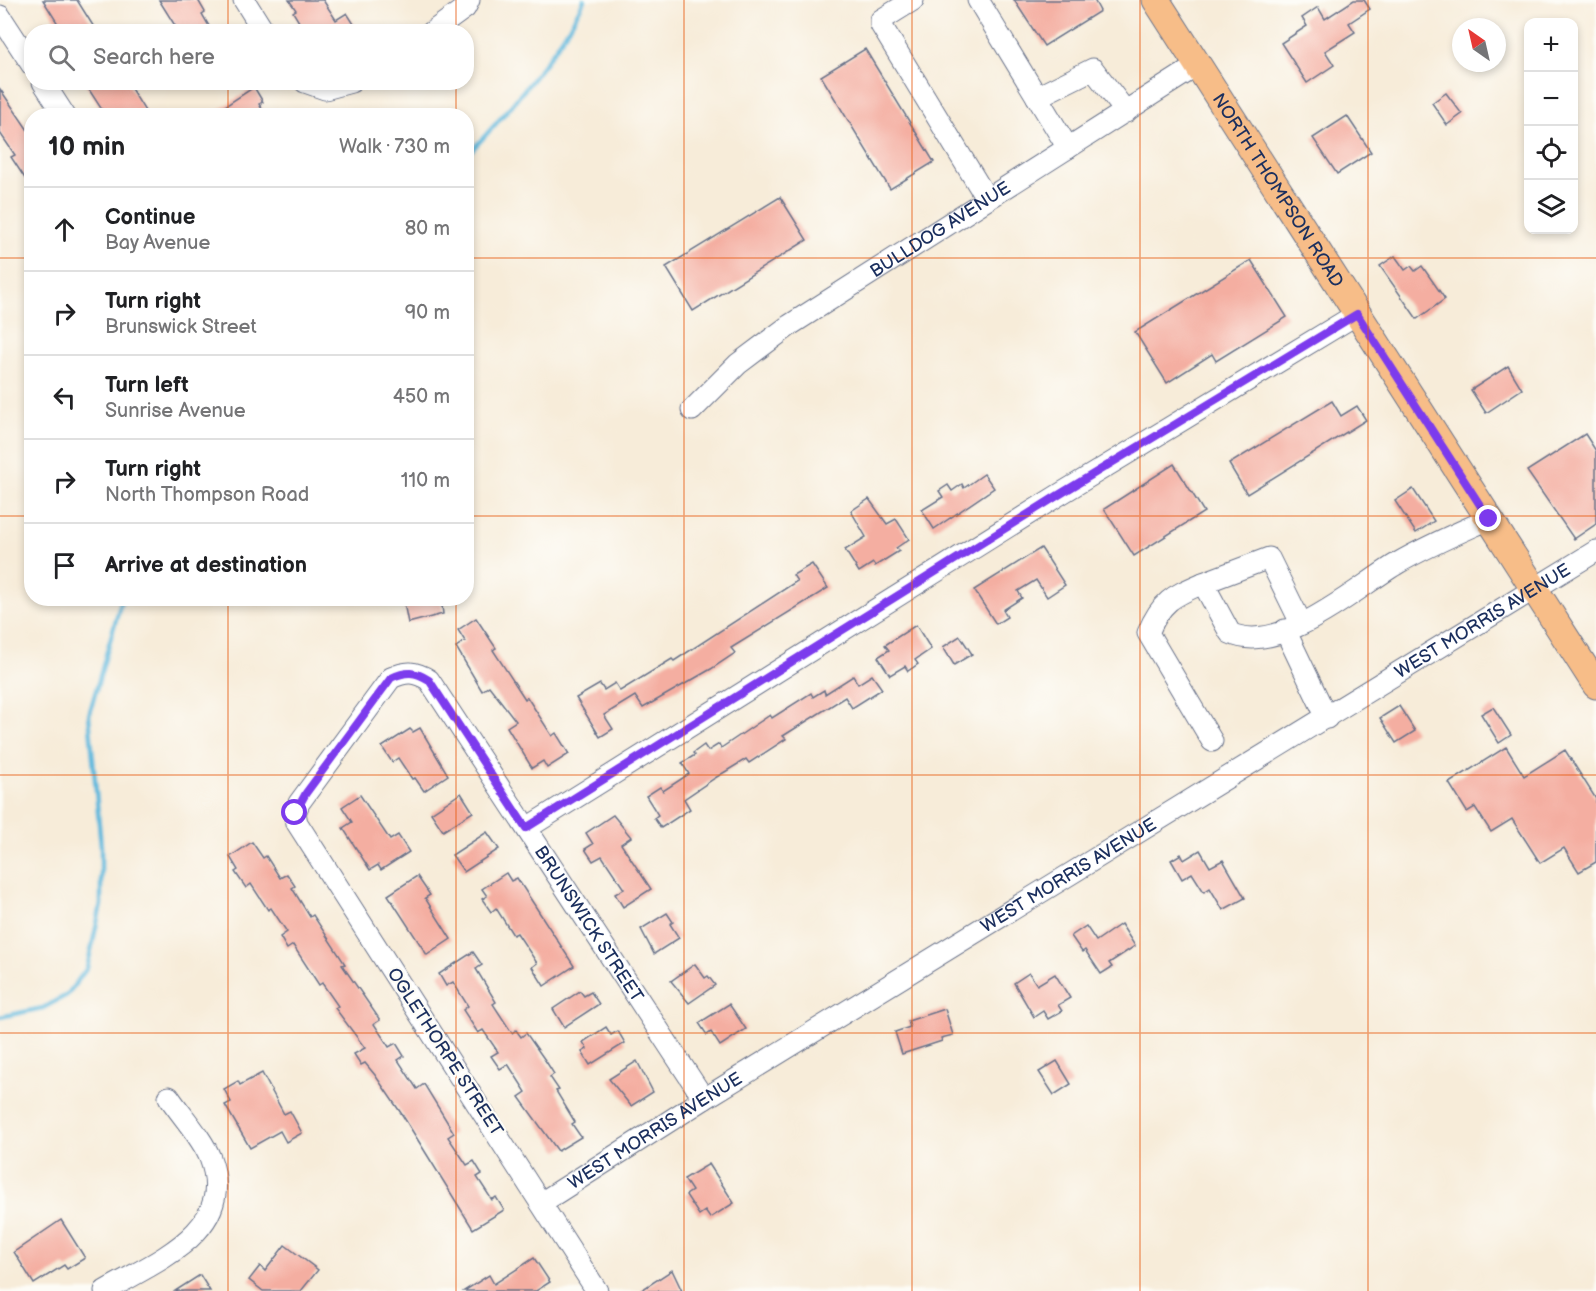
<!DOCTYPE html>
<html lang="en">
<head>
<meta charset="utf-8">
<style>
	body { margin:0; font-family:"Balsamiq Sans",sans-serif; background:#f6f6f6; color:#202124 }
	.controls { position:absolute; right:18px; top:18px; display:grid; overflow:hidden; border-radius:12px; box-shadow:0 3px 9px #0003 }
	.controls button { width:54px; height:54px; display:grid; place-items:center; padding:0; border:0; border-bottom:2px solid #e0e0e0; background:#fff; color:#202124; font:30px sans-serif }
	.compass { position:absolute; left:1452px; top:18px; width:54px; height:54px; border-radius:50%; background:#fff; box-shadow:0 3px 9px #0003; rotate:326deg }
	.stop { position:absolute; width:18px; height:18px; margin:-14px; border:4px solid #7c3aed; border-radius:50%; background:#fff }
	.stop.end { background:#7c3aed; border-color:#fff; box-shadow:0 2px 6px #0008 }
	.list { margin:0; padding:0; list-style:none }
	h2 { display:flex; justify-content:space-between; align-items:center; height:78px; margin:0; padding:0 24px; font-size:26px }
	h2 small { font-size:20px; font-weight:400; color:#757577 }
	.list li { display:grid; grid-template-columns:39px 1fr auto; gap:18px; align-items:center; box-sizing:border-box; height:84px; padding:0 24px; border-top:2px solid #e0e0e0 }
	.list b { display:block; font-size:22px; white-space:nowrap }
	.list p { margin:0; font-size:20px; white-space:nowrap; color:#757577 }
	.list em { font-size:20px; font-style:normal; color:#757577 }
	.icon { flex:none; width:33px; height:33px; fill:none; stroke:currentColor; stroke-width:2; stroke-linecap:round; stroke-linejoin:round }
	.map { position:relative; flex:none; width:1596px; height:1291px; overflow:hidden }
	.search { position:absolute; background:#fff; box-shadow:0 3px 9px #0003; left:24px; top:24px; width:450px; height:66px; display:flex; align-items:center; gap:15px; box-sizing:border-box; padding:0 21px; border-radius:24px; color:#757577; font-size:22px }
	.panel { position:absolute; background:#fff; box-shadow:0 3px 9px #0003; left:24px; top:108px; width:450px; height:498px; border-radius:24px }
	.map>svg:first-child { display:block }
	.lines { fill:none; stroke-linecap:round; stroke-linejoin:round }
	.stream { stroke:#60b9dd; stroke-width:4.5 }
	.building { fill:#f4aea1 }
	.minor-casing { stroke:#687189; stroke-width:23 }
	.major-casing { stroke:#687189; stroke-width:29 }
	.minor { stroke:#fff; stroke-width:21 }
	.major { stroke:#f7bd88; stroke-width:27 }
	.route { stroke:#7c3aed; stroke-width:8 }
	.grid { fill:none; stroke:#e8590c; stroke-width:1.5; stroke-opacity:0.55 }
	.labels { text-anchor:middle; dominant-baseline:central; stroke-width:4.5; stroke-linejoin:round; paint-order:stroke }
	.street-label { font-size:18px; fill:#1b2f5e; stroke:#fdfcf7 }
</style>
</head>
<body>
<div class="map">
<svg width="1596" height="1291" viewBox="0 0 1596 1291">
	<rect width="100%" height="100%" fill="#fdfcf7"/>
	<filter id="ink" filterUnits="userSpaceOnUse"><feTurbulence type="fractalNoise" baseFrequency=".0167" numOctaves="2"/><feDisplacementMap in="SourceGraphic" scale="12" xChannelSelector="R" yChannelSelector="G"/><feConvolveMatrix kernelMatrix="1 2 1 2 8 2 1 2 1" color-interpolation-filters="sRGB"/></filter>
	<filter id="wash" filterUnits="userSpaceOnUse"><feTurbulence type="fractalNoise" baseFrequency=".008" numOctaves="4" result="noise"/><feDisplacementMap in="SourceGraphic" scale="24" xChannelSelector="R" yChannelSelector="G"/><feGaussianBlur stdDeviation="1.35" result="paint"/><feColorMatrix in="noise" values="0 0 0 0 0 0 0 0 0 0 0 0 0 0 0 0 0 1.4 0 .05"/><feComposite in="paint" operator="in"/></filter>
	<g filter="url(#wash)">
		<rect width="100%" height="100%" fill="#f7ecd9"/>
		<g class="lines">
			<g class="stream">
				<path d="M466,156C504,117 561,49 584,0"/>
				<polyline points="0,1017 43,1008 67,995 87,968 101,905 101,846 89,715 122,598"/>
			</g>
		</g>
		<g id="blocks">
			<g class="building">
				<polygon points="43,0 77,0 97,32 63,32"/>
				<polygon points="159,0 198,0 205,12 202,14 209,26 201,32 179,32"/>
				<polygon points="289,0 323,0 336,20 347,13 359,32 305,32 293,12 296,10"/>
				<polygon points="1014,0 1094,0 1100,11 1044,46"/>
				<polygon points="1354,0 1364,0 1370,9 1349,23 1355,32 1325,51 1334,65 1307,83 1281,43 1307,26 1302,18 1318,7 1325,19"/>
				<polygon points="865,49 934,162 890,189 821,76"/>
				<polygon points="84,82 127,82 148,116 106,116"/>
				<polygon points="254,87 263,102 259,104 266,116 210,116"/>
				<polygon points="0,89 32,136 32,189 11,157 15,155 0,133"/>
				<polygon points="1446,93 1462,114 1447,125 1432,103"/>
				<polygon points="1347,116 1371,152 1337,174 1313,138"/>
				<polygon points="780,197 807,240 693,311 666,267"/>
				<polygon points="1395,256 1405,270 1411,266 1415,271 1422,266 1445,299 1417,319 1380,266"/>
				<polygon points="1251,260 1287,317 1216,361 1212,354 1167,383 1135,332"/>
				<polygon points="1508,366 1522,389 1486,413 1471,390"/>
				<polygon points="1332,401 1341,416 1357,406 1366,420 1247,494 1229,464"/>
				<polygon points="1585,434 1596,451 1596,524 1574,539 1527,471"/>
				<polygon points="1174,464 1204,512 1134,556 1104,509"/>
				<polygon points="984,474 994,488 934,529 922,510 943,497 939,491 948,485 952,491 962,484 964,488"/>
				<polygon points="1413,489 1434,521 1416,533 1395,501"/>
				<polygon points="869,499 887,524 896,519 909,539 896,548 899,551 875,566 873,563 859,572 845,550 866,537 851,511"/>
				<polygon points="1041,548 1065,585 1047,597 1036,580 1018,591 1022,598 1003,610 1007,617 996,624 974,590"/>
				<polygon points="812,564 828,588 731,648 735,653 711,669 643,708 635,696 604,715 613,729 600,737 576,698 600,684 604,690 615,683 620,691 672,659 674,661 797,581 793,575"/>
				<polygon points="403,598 441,598 443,614 408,623"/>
				<polygon points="476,618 496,648 493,650 525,699 527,697 552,736 556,733 569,754 547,768 543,761 532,768 507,727 516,721 489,686 482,691 456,647 465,641 458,630"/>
				<polygon points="916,625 931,649 915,660 918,664 908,671 905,666 890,675 878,657 889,650 885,645"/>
				<polygon points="960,636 972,654 954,665 943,647"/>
				<polygon points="872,675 882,689 852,708 845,697 783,736 786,739 749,763 746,759 715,778 684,799 690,809 661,828 654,818 658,815 646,796 660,787 663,791 689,774 682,763 695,755 693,753 704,745 708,751 719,744 721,748 770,715 772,718 811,693 813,697 824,690 825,694 853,676 858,684"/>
				<polygon points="1399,706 1415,731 1396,743 1380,718"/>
				<polygon points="1493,707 1511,735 1499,743 1481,714"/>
				<polygon points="420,728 448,775 424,791 415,778 412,779 398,758 392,762 382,747 410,729 413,732"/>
				<polygon points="1506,747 1524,776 1565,750 1596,799 1596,862 1579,872 1564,848 1540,863 1512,819 1491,832 1475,807 1467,812 1449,783"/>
				<polygon points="461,793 473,812 443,831 431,813"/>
				<polygon points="360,795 390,840 398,835 409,852 381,870 378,865 370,870 343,828 352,822 342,807"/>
				<polygon points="613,815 631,837 621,844 651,889 623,907 615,894 624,889 602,856 593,861 585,849 593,844 586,833"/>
				<polygon points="487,832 499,849 464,872 452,855"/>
				<polygon points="252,842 263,858 266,856 280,878 287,874 295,886 292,888 310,917 313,915 345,964 342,965 380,1020 374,1024 389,1047 396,1043 404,1056 398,1060 417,1089 424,1084 454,1133 448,1137 467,1165 474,1161 482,1174 477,1177 492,1200 496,1197 504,1210 473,1229 403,1116 375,1075 365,1063 361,1065 354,1054 365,1048 335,1008 338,1006 322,983 319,985 293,945 287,949 280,937 287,932 271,908 268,910 251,884 246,888 235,872 238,870 230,857"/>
				<polygon points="1200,850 1210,867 1223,860 1245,898 1223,910 1210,888 1204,892 1192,873 1182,879 1171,860 1181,854 1184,860"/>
				<polygon points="506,873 511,881 517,878 574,966 544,986 532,967 537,963 517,933 513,935 496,908 491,912 482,899 487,896 482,889"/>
				<polygon points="417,876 430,895 425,898 451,939 427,955 388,895"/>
				<polygon points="667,913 673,922 670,924 679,938 654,954 641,929"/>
				<polygon points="1121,924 1135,946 1109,963 1112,967 1101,974 1085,950 1082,952 1071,936 1086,926 1096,941"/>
				<polygon points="473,952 482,965 476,969 496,1002 493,1004 512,1033 516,1030 521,1037 526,1033 547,1063 554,1074 550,1077 559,1090 556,1091 575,1122 572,1124 581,1137 558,1151 519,1097 526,1092 508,1064 500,1069 491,1056 498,1052 483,1030 478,1033 463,1010 468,1006 453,982 446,986 439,974"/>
				<polygon points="695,964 705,978 708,976 715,985 689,1003 671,981"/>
				<polygon points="1029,973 1037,985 1055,974 1070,998 1058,1005 1062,1011 1048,1019 1043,1011 1034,1017 1014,983"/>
				<polygon points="580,991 584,996 591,992 599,1004 564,1027 553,1009"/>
				<polygon points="729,1004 746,1029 720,1046 711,1032 707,1035 699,1023"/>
				<polygon points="945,1009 953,1035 941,1038 942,1041 902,1054 895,1032 910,1027 908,1021"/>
				<polygon points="606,1027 611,1035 618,1031 625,1043 590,1065 582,1052 587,1049 583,1042"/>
				<polygon points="637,1061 653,1092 631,1106 609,1079"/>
				<polygon points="1057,1061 1071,1084 1054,1095 1039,1072"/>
				<polygon points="262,1073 284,1114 290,1111 302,1133 286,1142 280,1131 250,1148 225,1105 231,1102 224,1089 238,1081 240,1085"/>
				<polygon points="709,1164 734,1203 710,1218 705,1211 699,1215 686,1195 692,1191 684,1179"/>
				<polygon points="61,1220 85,1258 67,1269 64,1265 34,1284 14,1252"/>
				<polygon points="285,1245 318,1270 301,1291 263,1291 249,1280 260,1266 265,1271"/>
				<polygon points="534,1258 550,1282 536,1291 464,1291 489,1275 494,1284"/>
				<polygon points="672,1270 682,1291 640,1291"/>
				<polygon points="200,1275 210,1291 175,1291"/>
			</g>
		</g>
	</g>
	<g filter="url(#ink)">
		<use href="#blocks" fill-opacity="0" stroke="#687189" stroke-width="1.5"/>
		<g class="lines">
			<defs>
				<g id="minor">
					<polyline points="244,0 264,32"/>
					<polyline points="913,0 881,20 881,25 987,199"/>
					<polyline points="978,0 1068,148"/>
					<polyline points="0,16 32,65"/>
					<polyline points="432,32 465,8 469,0"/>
					<polyline points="43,82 65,116"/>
					<polyline points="305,82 325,89 351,82"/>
					<polyline points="1037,97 1093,69 1126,112"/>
					<path id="s1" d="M692,410L738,364L790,325L1198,65"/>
					<polyline points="1203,583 1269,558 1301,623"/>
					<polyline points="1285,630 1327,718"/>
					<path d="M1212,741L1148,633C1161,601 1173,596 1203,583L1230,633C1279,657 1357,587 1398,563C1427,546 1458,533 1489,519"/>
					<polyline points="527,828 1057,496 1357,314"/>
					<path id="s2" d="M541,1203L704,1099L1596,551"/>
					<path d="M105,1291C154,1262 238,1231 210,1158C203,1139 181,1115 169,1097"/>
					<path id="s3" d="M597,1291L297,823L295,813L299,803L391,678C406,671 415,671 429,680L704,1099"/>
				</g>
				<g id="major">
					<path id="s4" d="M1156,0L1596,685"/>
				</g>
			</defs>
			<use href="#minor" class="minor-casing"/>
			<use href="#major" class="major-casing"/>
			<use href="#minor" class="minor"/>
			<use href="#major" class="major"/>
		</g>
	</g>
	<g class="lines" filter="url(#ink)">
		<path class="route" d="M295,813L306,793L391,678C406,671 415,671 429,680L526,828L1057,496L1357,314L1489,519"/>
	</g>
	<path class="grid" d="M228,0V32M456,0V32M684,0V1291M912,0V1291M1140,0V1291M1368,0V1291M228,82V116M456,82V116M0,258H32M466,258H1596M0,516H32M466,516H1596M228,598V1291M456,598V1291M0,775H1596M0,1033H1596"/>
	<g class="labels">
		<g class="street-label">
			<text stroke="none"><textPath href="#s4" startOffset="226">NORTH THOMPSON ROAD</textPath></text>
			<text stroke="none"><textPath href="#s1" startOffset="308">BULLDOG AVENUE</textPath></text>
			<text stroke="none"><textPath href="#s2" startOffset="1107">WEST MORRIS AVENUE</textPath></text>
			<text stroke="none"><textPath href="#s2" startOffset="621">WEST MORRIS AVENUE</textPath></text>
			<text stroke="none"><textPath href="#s3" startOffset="1064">BRUNSWICK STREET</textPath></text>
			<text transform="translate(445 1052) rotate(57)">OGLETHORPE STREET</text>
			<text stroke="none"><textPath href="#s2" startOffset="135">WEST MORRIS AVENUE</textPath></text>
		</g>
	</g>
</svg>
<div class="controls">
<button>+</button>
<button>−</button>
<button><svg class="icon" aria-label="locate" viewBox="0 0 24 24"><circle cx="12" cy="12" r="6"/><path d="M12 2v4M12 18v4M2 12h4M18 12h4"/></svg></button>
<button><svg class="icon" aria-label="layers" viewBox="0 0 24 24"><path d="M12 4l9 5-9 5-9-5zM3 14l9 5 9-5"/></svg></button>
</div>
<svg class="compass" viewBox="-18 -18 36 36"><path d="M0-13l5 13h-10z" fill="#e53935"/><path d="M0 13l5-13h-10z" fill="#757577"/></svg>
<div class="stop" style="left:295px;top:813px"></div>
<div class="stop end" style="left:1489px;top:519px"></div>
<div class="search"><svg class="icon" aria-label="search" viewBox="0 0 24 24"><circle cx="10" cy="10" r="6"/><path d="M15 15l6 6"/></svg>Search here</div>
<section class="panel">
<h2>10 min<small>Walk · 730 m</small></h2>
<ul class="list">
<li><svg class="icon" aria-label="ahead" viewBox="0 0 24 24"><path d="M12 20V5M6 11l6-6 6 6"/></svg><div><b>Continue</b><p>Bay Avenue</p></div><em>80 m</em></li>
<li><svg class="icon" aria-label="right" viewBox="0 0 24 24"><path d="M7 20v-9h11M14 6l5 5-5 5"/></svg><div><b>Turn right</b><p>Brunswick Street</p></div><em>90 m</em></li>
<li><svg class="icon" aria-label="left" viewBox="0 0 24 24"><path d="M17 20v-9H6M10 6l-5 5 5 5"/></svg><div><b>Turn left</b><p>Sunrise Avenue</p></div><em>450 m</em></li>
<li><svg class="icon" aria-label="right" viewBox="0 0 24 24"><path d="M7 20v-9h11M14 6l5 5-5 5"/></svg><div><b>Turn right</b><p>North Thompson Road</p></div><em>110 m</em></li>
<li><svg class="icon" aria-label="arrive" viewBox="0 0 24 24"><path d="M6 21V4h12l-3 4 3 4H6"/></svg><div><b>Arrive at destination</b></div></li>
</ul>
</section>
</div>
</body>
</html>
